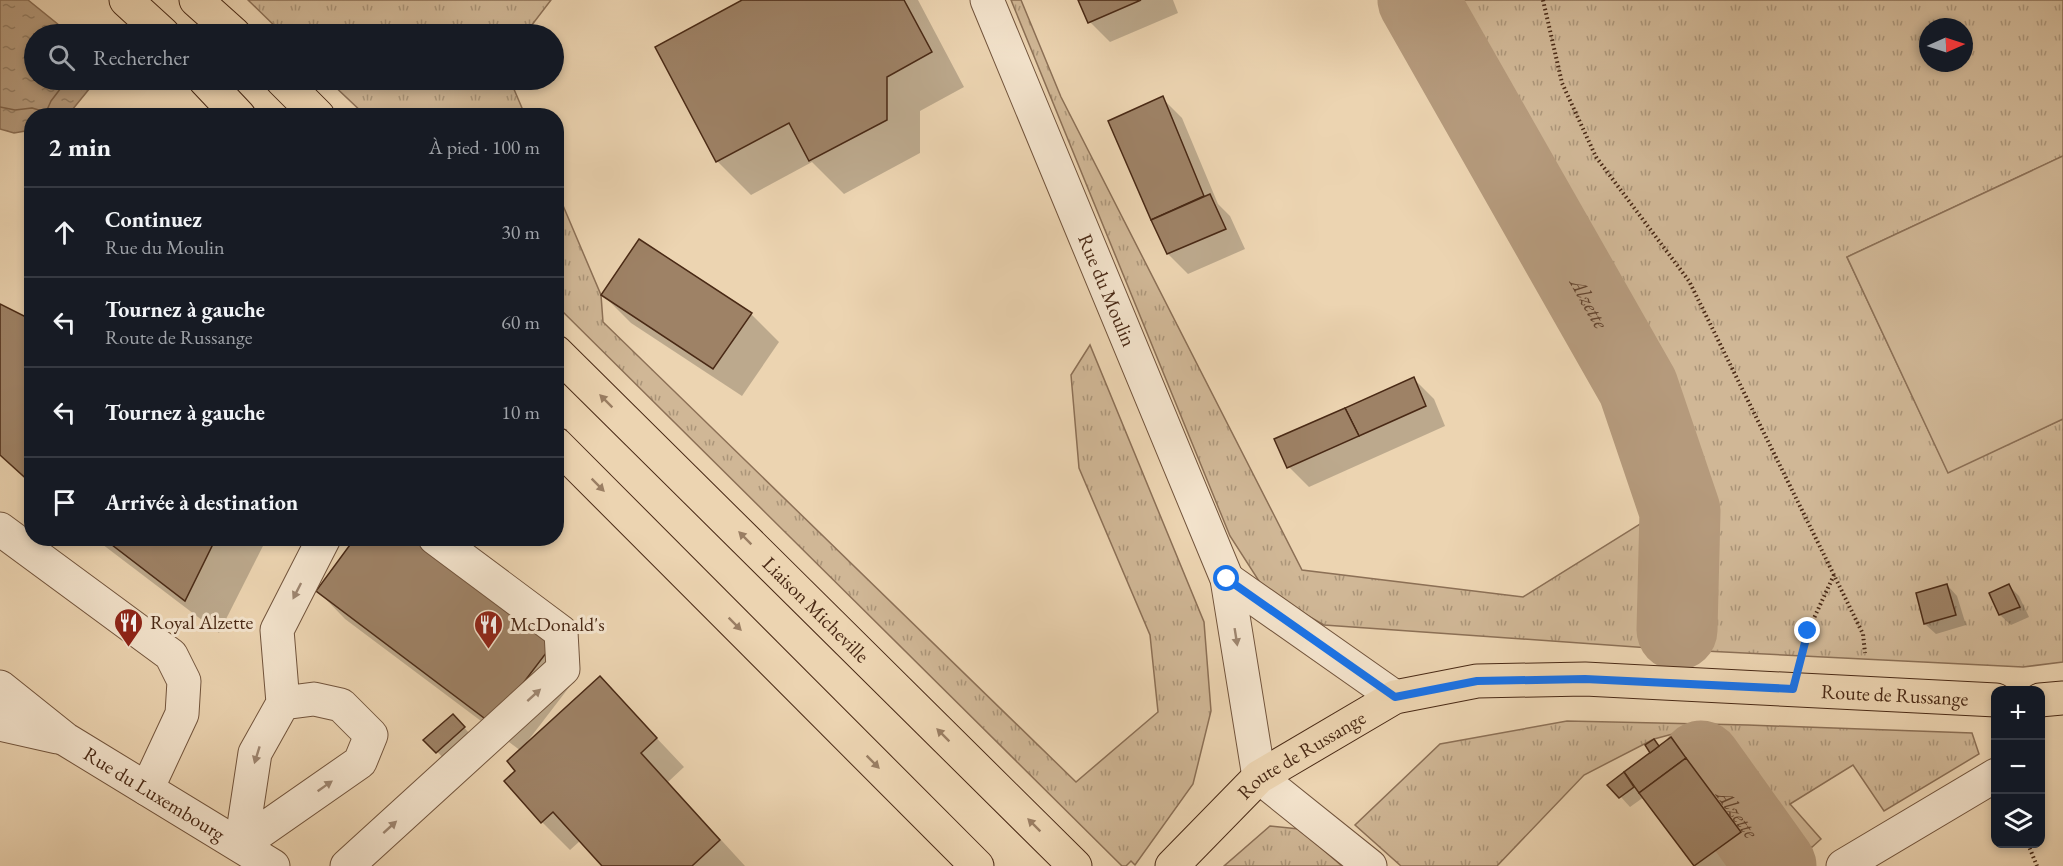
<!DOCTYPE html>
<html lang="fr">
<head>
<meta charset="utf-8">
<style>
	body { margin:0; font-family:"EB Garamond",serif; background:#242831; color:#f1f3f6 }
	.controls { position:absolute; right:18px; bottom:18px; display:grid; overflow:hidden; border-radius:12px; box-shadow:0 3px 9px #0003 }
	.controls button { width:54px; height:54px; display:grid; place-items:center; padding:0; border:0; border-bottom:2px solid #363941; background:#171b24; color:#f1f3f6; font:30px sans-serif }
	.compass { position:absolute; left:1919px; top:18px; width:54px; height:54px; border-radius:50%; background:#171b24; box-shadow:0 3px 9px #0003; rotate:87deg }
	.stop { position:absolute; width:18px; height:18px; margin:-14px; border:4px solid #1a73e8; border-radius:50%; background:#fff }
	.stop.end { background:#1a73e8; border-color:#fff; box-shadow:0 2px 6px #0008 }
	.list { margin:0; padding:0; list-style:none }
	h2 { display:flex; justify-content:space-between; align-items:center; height:78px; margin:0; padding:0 24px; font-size:26px }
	h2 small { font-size:20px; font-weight:400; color:#9ea1a6 }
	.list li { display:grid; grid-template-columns:39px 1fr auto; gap:18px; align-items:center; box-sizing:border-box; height:90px; padding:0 24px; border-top:2px solid #363941 }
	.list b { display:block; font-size:22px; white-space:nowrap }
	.list p { margin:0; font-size:20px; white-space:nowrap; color:#9ea1a6 }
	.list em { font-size:20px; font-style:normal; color:#9ea1a6 }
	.icon { flex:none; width:33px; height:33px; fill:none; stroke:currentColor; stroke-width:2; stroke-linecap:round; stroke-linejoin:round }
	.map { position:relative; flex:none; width:2063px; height:866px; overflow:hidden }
	.search { position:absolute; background:#171b24; box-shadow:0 3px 9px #0003; left:24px; top:24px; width:540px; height:66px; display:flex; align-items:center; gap:15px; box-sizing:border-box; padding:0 21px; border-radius:33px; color:#9ea1a6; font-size:22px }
	.panel { position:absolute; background:#171b24; box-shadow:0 3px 9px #0003; left:24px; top:108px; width:540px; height:438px; border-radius:24px }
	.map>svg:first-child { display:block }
	.grass { fill:url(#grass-tufts); stroke:#8c7056; stroke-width:1.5; fill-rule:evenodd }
	.green { fill:#d0b796; stroke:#8c7056; stroke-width:1.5 }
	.water { fill:url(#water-ripples); stroke:#8a6d53; stroke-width:1.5 }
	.shadow { fill:#0003 }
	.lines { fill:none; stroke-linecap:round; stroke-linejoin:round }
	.shore { stroke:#7f6248; stroke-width:1.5 }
	.river { stroke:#b59a7c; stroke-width:81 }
	.building { fill:#9e8266; stroke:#492915; stroke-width:1.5 }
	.minor-casing { stroke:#72543c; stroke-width:35 }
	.major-casing { stroke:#492915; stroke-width:35 }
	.highway-casing { stroke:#492915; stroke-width:35 }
	.path { stroke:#492915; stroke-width:4; stroke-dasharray:1.5 3; stroke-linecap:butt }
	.minor { stroke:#f3e3cc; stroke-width:33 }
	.major { stroke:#ecd4b1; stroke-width:33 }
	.highway { stroke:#ecd4b1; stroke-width:33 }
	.oneway { fill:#9a7e63 }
	.oneway2 { fill:#9e8670 }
	.route { stroke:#1a73e8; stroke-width:8 }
	.labels { text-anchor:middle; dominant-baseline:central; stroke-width:6; stroke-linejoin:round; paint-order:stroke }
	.street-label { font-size:20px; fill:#492915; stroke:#f3e3cc }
	.poi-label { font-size:20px; fill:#492915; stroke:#f3e3cc; text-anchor:start }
	.water-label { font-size:21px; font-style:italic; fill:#64452f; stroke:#f3e3cc }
</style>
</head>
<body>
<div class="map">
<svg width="2063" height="866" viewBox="0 0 2063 866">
	<defs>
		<pattern id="grass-tufts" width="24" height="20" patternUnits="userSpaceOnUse" patternTransform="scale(1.5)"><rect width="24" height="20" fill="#d0b796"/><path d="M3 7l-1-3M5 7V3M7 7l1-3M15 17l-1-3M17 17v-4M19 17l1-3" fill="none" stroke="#ab9579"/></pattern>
		<pattern id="water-ripples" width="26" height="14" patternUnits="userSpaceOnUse" patternTransform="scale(1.5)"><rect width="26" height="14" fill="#b59a7c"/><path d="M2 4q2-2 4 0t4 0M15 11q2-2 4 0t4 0" fill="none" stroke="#957e64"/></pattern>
	</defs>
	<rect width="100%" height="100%" fill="#ecd4b1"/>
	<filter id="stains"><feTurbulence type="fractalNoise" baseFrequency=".00333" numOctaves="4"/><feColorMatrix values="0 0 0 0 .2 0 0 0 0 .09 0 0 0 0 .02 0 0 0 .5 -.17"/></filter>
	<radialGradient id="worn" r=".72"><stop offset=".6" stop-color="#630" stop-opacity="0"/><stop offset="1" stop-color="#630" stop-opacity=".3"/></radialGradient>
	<g class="grass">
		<polygon points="248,0 551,0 525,34 283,34"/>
		<path d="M1011,0H1021L1061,97L1302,570L1523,597L1669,506L1624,388L1407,0H2063V156L1847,257L1948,472L2063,419V662L2023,667L1664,649L1324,625L1266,592L1230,536ZM1928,27H1964V63H1928Z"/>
		<polygon points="328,80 510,80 525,115 365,115"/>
		<polygon points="556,189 601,295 603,322 1076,782 1158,712 1150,635 1079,468 1071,375 1090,345 1204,622 1211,711 1193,784 1135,865 1131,861 1126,866 1122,866 557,306"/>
		<polygon points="1567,721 1748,725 1972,733 1979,754 1884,811 1853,765 1790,804 1821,839 1791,866 1776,866 1680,732 1654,739 1584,775 1497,866 1401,866 1355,825 1440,744"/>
		<polygon points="1270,826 1299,829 1342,866 1224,866"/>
	</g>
	<polygon class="green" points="2063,156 2063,419 1948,473 1847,257"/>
	<polygon class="water" points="0,0 28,0 70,34 34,34 34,80 90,80 90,88 68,115 32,116 31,130 14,133 0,129"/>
	<g class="shadow">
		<polygon points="745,0 918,0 964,87 920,111 920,153 844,194 812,162 751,195 717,161"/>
		<polygon points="1080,0 1173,0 1178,13 1110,42 1090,22"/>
		<polygon points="1162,98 1182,118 1218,204 1230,216 1245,249 1188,274 1168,254 1110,121"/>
		<polygon points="603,295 751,314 779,342 742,396 631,323"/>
		<polygon points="0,306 32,322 32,485 0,454"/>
		<polygon points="1414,379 1434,399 1445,426 1309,487 1289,467"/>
		<polygon points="94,538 267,538 219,633"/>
		<polygon points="1947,585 1957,596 1966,625 1936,634 1925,624"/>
		<polygon points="2009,586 2019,596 2029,617 2011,625 2000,615 1991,594"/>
		<polygon points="318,591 552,645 580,673 527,742 529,743 600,678 684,767 668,782 745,866 604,866 581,840 570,850 542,822 506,781 517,771 521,751 345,619"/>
		<polygon points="453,716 474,738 447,762 426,740"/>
		<polygon points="1671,739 1706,781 1760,852 1741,866 1695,866 1644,797 1630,807 1610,785"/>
	</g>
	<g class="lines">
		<polyline class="shore" points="0,107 15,110 32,108 46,112 51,101 67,80"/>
		<g class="river">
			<path id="s1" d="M1418,0L1638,387L1680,511L1677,630"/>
			<path id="s2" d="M1701,761L1776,866"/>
		</g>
	</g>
	<g class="building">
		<polygon points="742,0 904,0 932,52 887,77 887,120 809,161 789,123 716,162 655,47"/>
		<polygon points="1078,0 1141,0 1088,23"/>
		<polygon points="1163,96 1204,196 1151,220 1108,121"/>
		<polygon points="1210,194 1226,229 1167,254 1151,220"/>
		<polygon points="639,239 752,313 713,369 601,295"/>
		<polygon points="0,304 32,320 32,484 0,455"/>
		<polygon points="1414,377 1426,406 1359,436 1345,408"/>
		<polygon points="1345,408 1359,436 1287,468 1274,439"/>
		<polygon points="103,538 216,538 185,601"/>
		<polygon points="355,538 414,538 553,644 492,724 316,591"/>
		<polygon points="1947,584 1956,615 1924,624 1916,593"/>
		<polygon points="2009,584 2020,607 1999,615 1989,593"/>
		<polygon points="600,676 657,738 641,753 720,840 692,866 602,866 553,812 541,823 504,781 515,771 507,761"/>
		<polygon points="453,714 465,727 436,753 423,740"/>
		<polygon points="1671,737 1686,758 1639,793 1624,772"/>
		<polygon points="1654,739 1659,746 1650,753 1645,745"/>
		<polygon points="1686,758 1741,832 1694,866 1639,793"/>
		<polygon points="1624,772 1634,787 1619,798 1607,785"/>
	</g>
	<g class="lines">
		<defs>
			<g id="minor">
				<path id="s3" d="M987,0L1227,579L1259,777L1370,866"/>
				<polyline points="0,529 171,655 184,681 182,714 147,789"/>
				<polyline points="1227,579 1395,697"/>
				<path id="s4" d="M0,687L65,739L273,866"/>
				<polyline points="283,703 314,699 341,705 371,735 360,762 241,845 255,753 283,703 277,630 324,538"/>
				<polyline points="0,724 57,737"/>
				<polyline points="347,866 563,669 561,632 435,538"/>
				<polyline points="1843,866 1996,775"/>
			</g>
			<g id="major">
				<polyline points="2040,700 2063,698"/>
				<path id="s5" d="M1172,866L1259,777L1395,697L1477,681L1585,679L1996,700"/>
			</g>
			<g id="highway">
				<polyline points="126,0 163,34"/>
				<polyline points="196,0 234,34"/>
				<polyline points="205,80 239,116"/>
				<polyline points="282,80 318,116"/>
				<path id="s6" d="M556,352L1075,866"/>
				<polyline points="556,444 977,866"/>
			</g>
		</defs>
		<use href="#minor" class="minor-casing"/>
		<use href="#major" class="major-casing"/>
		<use href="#highway" class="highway-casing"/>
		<g class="path">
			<polyline points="1543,0 1562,83 1596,157 1689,281 1863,634 1865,653"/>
			<polyline points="1803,651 1808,631 1834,575"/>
			<polyline points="2028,844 2037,866"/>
		</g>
		<use href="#minor" class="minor"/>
		<use href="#major" class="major"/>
		<use href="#highway" class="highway"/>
	</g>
	<defs><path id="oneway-solid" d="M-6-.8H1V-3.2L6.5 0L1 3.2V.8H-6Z" transform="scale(1.5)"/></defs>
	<g class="oneway">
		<use href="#oneway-solid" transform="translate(606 401) rotate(-135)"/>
		<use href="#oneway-solid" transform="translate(598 485) rotate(45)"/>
		<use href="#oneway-solid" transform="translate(745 538) rotate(-135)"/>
		<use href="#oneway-solid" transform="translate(735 624) rotate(45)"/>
		<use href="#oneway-solid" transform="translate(943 735) rotate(-135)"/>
		<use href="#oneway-solid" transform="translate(873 762) rotate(45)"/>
		<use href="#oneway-solid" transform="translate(1034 825) rotate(-135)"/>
	</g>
	<g class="oneway2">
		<use href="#oneway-solid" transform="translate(297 591) rotate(117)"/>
		<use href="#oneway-solid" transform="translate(1236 637) rotate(81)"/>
		<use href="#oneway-solid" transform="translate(534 695) rotate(-42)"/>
		<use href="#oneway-solid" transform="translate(257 755) rotate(107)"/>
		<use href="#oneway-solid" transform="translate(325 786) rotate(-35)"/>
		<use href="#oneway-solid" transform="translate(390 827) rotate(-42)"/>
	</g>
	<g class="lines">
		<polyline class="route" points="1227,579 1395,697 1477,681 1585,679 1793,689 1808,631"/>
	</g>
	<defs>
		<symbol id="restaurant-pin" viewBox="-11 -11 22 30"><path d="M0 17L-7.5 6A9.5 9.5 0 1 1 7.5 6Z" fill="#8f2418" stroke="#f3e3cc"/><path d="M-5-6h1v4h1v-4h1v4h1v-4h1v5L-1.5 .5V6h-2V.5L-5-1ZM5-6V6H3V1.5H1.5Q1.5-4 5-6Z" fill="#fff"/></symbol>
	</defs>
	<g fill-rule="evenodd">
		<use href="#restaurant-pin" x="112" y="606" width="33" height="45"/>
		<use href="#restaurant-pin" x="472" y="608" width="33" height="45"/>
	</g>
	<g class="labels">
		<g class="street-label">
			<text stroke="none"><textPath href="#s3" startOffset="314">Rue du Moulin</textPath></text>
			<text stroke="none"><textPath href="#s6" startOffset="366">Liaison Micheville</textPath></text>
			<text stroke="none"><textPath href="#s5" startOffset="784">Route de Russange</textPath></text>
			<text stroke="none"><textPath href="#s5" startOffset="172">Route de Russange</textPath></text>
			<text stroke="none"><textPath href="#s4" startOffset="188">Rue du Luxembourg</textPath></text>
		</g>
		<g class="poi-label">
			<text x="150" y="622">Royal Alzette</text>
			<text x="510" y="624">McDonald's</text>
		</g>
		<g class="water-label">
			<text stroke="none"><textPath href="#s1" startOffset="348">Alzette</textPath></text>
			<text stroke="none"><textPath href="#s2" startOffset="64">Alzette</textPath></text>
		</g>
	</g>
	<rect width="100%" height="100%" filter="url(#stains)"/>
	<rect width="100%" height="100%" fill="url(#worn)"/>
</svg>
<div class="controls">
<button>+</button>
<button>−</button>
<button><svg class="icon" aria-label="layers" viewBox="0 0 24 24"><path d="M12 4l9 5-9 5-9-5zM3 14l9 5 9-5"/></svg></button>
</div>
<svg class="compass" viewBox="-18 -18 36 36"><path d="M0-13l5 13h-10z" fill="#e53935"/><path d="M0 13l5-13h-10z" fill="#9ea1a6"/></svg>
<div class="stop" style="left:1227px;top:579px"></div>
<div class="stop end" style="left:1808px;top:631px"></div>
<div class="search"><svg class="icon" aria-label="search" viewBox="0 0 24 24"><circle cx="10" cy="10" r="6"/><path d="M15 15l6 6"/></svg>Rechercher</div>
<section class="panel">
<h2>2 min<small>À pied · 100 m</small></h2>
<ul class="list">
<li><svg class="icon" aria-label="ahead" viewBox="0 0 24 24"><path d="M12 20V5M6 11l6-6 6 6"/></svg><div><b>Continuez</b><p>Rue du Moulin</p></div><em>30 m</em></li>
<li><svg class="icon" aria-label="left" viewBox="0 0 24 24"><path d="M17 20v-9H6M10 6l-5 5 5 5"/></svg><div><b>Tournez à gauche</b><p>Route de Russange</p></div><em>60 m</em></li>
<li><svg class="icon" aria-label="left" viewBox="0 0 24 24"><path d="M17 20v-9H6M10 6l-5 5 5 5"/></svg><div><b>Tournez à gauche</b></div><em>10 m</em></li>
<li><svg class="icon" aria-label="arrive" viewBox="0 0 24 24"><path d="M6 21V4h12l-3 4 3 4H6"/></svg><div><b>Arrivée à destination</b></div></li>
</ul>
</section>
</div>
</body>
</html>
